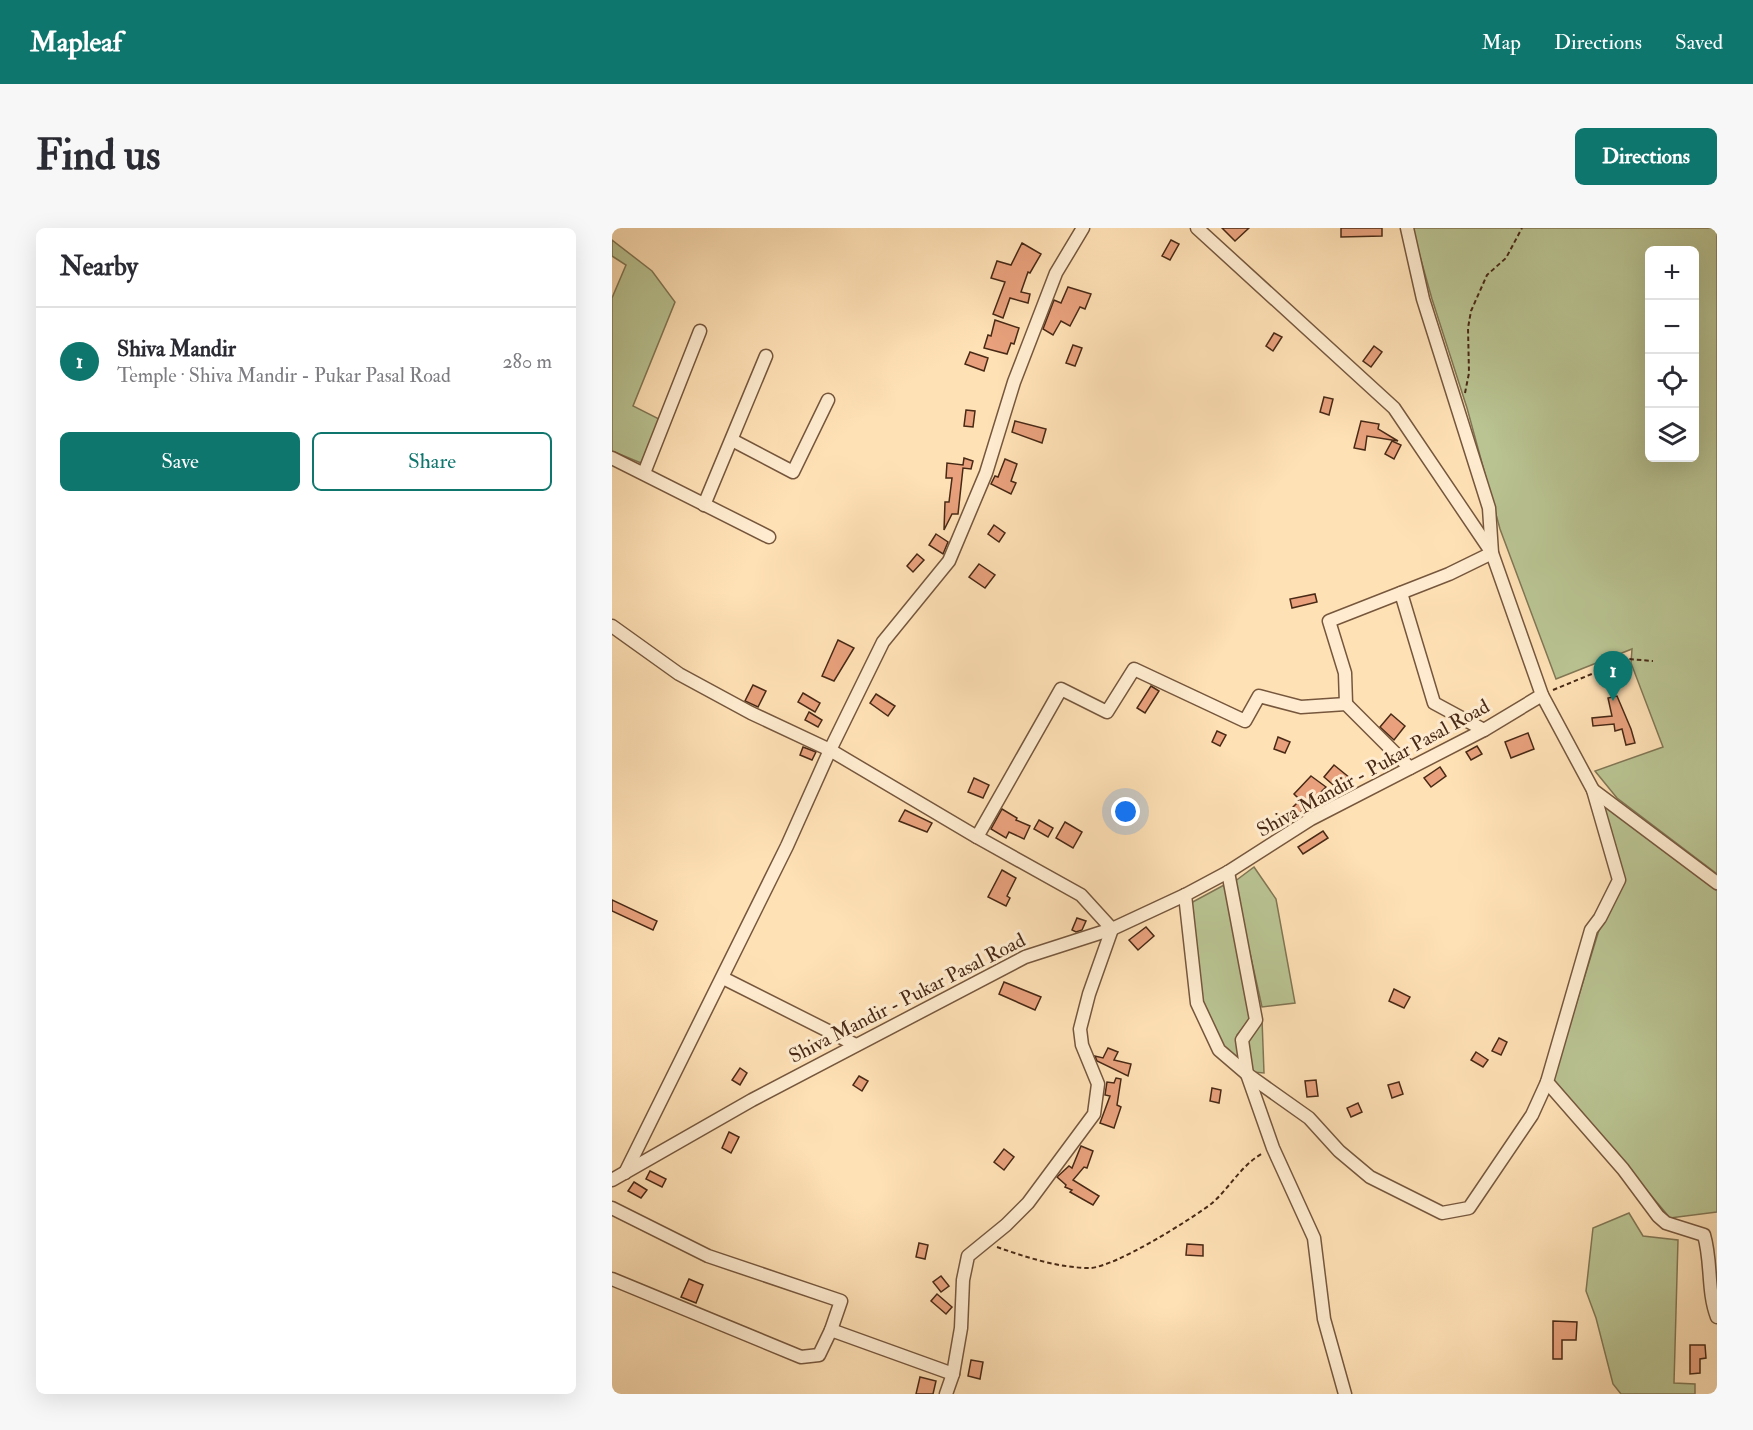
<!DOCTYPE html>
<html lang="en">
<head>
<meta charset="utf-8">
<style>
	body { margin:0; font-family:"IM FELL Double Pica",serif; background:#f7f7f7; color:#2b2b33 }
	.controls { position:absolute; right:18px; top:18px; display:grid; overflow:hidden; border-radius:9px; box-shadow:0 6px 24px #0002 }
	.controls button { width:54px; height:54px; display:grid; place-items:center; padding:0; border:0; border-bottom:2px solid #e1e1e2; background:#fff; color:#2b2b33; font:30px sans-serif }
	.you { position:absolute; left:514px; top:584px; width:21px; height:21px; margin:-15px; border:4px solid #fff; border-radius:50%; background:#1a73e8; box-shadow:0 0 0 9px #1a73e833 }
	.badge { display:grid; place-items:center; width:39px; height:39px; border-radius:50%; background:#0f766e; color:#fff; font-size:20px; font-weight:700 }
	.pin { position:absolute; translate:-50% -50px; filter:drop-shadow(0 2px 3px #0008) }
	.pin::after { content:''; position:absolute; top:32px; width:21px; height:18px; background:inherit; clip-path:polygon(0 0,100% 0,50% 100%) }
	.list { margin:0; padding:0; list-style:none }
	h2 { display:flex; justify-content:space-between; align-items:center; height:78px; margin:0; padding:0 24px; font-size:26px }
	h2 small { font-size:20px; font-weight:400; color:#7c7c81 }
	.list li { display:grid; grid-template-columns:39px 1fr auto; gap:18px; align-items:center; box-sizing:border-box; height:108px; padding:0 24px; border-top:2px solid #e1e1e2 }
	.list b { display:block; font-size:22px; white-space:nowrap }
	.list p { margin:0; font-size:20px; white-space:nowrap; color:#7c7c81 }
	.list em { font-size:20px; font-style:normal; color:#7c7c81 }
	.actions { display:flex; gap:12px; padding:18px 24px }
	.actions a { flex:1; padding:14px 0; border:2px solid #0f766e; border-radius:9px; text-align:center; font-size:21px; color:#0f766e }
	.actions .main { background:#0f766e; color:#fff }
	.icon { flex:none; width:33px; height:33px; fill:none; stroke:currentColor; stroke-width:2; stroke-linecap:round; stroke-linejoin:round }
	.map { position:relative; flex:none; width:1105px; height:1166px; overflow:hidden; border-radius:9px }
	header { display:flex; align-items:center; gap:36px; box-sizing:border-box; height:84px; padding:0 30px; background:#0f766e; color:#fff }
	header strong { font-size:28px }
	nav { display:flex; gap:33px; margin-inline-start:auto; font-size:21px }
	.intro { display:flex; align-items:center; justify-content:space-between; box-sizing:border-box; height:144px; padding:0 36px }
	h1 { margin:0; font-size:42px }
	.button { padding:15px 27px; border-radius:9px; background:#0f766e; color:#fff; font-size:21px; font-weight:700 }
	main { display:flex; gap:36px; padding:0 36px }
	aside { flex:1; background:#fff; border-radius:9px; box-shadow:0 6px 24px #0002 }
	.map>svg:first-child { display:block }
	.green { fill:#bac493; stroke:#817654; stroke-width:1.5; fill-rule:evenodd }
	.building { fill:#e8a17c; stroke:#482915; stroke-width:1.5 }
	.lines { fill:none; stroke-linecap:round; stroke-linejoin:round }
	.minor-casing { stroke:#76573d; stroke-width:15 }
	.path { stroke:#482915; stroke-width:2; stroke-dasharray:4.5 3; stroke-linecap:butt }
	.minor { stroke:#ffecd0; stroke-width:12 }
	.labels { text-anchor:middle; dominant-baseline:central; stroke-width:6; stroke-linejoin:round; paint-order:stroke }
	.street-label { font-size:20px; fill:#482915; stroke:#ffecd0 }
</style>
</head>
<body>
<header>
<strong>Mapleaf</strong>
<nav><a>Map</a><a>Directions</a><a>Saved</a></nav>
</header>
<div class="intro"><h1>Find us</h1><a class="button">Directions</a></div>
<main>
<aside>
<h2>Nearby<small></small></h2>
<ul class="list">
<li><span class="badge">1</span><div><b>Shiva Mandir</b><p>Temple · Shiva Mandir - Pukar Pasal Road</p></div><em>280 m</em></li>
</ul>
<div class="actions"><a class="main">Save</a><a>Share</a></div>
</aside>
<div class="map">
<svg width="1105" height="1166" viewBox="0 0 1105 1166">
	<rect width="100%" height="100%" fill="#ffe1b6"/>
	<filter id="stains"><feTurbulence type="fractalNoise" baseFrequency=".00333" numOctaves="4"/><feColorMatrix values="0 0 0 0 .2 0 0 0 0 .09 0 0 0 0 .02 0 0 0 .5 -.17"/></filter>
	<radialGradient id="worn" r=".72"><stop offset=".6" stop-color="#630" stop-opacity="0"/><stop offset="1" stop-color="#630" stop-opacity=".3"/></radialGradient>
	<g class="green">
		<path d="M800,0H1105V646L1005,570L983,543L1051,519L1019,435L1020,421L944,451L888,301L855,180L820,71ZM1038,22H1082V230H1038Z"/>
		<polygon points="0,12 40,43 63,74 21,178 49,192 29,235 0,223 0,70 14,37 0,28"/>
		<polygon points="992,578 1105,663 1105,984 1058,990 941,851 987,702 1012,652"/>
		<polygon points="642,639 664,671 683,775 650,779 622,654"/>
		<polygon points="614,656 640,788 625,807 628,833 611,819 590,775 577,676"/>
		<polygon points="650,791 652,845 641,844 635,814"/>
		<polygon points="1017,985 1031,1008 1066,1012 1062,1155 1083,1156 1083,1166 1009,1166 1001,1156 984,1090 974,1063 981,1000"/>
	</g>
	<g class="building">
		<polygon points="610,0 637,0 623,13"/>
		<polygon points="729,0 770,0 770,8 729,9"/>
		<polygon points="559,12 567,16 558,32 550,28"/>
		<polygon points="410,15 429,26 418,45 416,44 409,64 418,66 416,75 398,70 391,90 381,86 393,54 379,50 385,33 399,37"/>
		<polygon points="456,59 479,66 473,81 468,79 458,98 449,93 441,107 431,101 442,72 449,75"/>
		<polygon points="383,92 407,100 402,116 399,115 395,126 372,120 376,107 379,108"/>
		<polygon points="662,105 670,109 661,123 654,118"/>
		<polygon points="461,117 470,120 463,138 454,135"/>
		<polygon points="762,118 770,124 759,139 751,133"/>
		<polygon points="358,124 376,130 372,143 353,136"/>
		<polygon points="712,169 721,171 717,187 708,184"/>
		<polygon points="354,182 363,183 361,199 352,198"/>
		<polygon points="403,193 434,201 430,215 400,204"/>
		<polygon points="749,193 767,196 766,201 786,213 755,208 753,222 742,220"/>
		<polygon points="780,213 789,217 782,231 773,226"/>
		<polygon points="352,230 361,233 359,241 351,240 346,286 340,286 332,302 333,274 337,274 340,250 334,250 335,235 351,237"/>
		<polygon points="393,231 405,236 399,253 404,255 399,266 379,256 383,248 386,249"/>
		<polygon points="382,297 393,305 387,314 376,306"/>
		<polygon points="324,306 336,314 331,326 317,317"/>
		<polygon points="305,326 312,332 301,344 295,338"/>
		<polygon points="367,336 383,347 373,360 357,349"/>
		<polygon points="703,366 705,374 680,380 678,371"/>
		<polygon points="226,412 242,420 222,453 210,448"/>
		<polygon points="141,457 154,463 146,479 133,473"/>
		<polygon points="539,458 547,463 533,485 525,480"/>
		<polygon points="191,465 208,475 203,484 186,474"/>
		<polygon points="264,466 283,478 276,488 258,475"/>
		<polygon points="1005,468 1019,501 1023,515 1014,517 1010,501 1003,503 1002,496 981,498 980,490 1000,488 996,470"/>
		<polygon points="197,484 210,492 206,499 193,492"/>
		<polygon points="779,486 793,498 782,512 768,499"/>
		<polygon points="605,503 614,507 608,518 600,514"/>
		<polygon points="916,505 922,521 899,530 893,514"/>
		<polygon points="666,509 678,514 673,525 662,521"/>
		<polygon points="865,518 870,526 859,532 854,524"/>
		<polygon points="191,519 204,524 200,532 188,527"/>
		<polygon points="722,537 738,550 727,562 712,549"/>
		<polygon points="828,539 834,548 819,559 812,550"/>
		<polygon points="699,548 714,559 687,586 681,579 688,572 682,566"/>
		<polygon points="362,550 377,557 371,570 356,564"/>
		<polygon points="390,581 405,590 404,592 418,598 412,611 397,604 394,610 379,601"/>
		<polygon points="293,582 320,595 315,604 287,593"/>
		<polygon points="427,592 441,600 436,609 422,601"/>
		<polygon points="453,594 470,604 461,620 444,610"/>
		<polygon points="711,603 716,610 691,626 686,619"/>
		<polygon points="390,642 404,650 395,668 398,670 394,678 376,669"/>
		<polygon points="0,672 45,693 41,702 0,683"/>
		<polygon points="465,690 474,693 470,702 464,704 460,702"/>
		<polygon points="534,699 542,708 526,722 517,712"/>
		<polygon points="392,754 429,769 423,782 387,766"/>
		<polygon points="782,761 798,769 792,780 777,773"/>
		<polygon points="887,810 895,814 889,827 880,823"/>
		<polygon points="496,820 506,824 502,832 519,836 516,848 485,833 483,828 491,830"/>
		<polygon points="864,824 876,832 871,839 859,832"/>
		<polygon points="128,840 135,845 128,857 120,852"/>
		<polygon points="247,848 256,853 250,863 241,857"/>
		<polygon points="504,850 509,851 505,877 509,879 502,900 488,895 498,868 493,867 495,854 502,855"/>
		<polygon points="704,852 706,868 695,869 693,853"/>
		<polygon points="787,854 791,866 780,870 776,857"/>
		<polygon points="600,860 609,862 607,875 598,873"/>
		<polygon points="746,875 750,884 739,889 735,880"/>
		<polygon points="117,904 127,909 119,925 110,920"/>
		<polygon points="469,918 481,923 475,940 472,939 461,952 487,968 481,977 458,964 460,962 453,959 454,957 445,949 457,938 460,940"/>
		<polygon points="392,921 402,929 392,942 382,934"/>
		<polygon points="38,943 54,951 50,959 34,951"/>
		<polygon points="22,954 35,962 29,970 16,963"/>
		<polygon points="307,1015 316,1017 313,1031 304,1029"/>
		<polygon points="575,1016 591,1017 591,1028 574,1027"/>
		<polygon points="329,1048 337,1058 329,1064 321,1054"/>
		<polygon points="77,1051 91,1057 84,1075 69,1069"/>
		<polygon points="325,1066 340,1079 334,1086 319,1073"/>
		<polygon points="941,1093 965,1094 964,1112 950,1112 950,1131 941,1131"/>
		<polygon points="1078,1117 1093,1117 1094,1130 1088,1131 1088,1145 1078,1146"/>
		<polygon points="359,1132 371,1134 368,1151 356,1148"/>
		<polygon points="308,1149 324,1153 321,1166 304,1166"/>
	</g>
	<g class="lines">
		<defs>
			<g id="minor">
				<polyline points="585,0 782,180 880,325 837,346 717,393 733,445 734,476"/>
				<path d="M795,0L811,71L877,280L880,325L930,467L981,562L1007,652L988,690L979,702L935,854L1011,941L1046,988L1054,995L1092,1007C1100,1034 1095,1063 1105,1089"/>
				<polyline points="120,212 181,244 216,172"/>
				<polyline points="0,230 157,309"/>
				<polyline points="32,245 88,103"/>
				<polyline points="92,277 154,128"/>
				<polyline points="789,365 822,475 872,502"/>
				<polyline points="0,398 67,446 139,485 218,522 365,609 469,667 500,701 477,766 468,801 470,817 486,856 482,886 416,975 394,997 356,1028 351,1052 349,1100 341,1146 334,1166"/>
				<polyline points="981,562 1105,655"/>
				<polyline points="365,609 449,461 495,484 522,441 633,493 647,468 689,479 734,476 798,540"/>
				<polyline points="616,644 644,792 630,812 635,846 661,920 702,1010 712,1091 733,1166"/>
				<polyline points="573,667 585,775 607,822 635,846 697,890 727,923 758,949 830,985 857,980 920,887 935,854"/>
				<polyline points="111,750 244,817"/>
				<polyline points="13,945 175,618 218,522 271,414 337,333 374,245 402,154 444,45 471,0"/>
				<polyline points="0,952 140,872 413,729 500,701 573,667 616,644 699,591 872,502 930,467"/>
				<polyline points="0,980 96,1028 229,1073 219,1102"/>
				<polyline points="0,1051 189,1129 207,1127 219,1102 341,1146"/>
			</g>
		</defs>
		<use href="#minor" class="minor-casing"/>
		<g class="path">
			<polyline points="853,165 857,145 856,100 859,83 875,47 894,30 910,0"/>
			<polyline points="941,462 1016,431 1041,433"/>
			<path d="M385,1019C413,1029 447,1040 478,1040C503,1039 578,992 599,976C618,960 628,938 651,925"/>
		</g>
		<use href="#minor" class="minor"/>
	</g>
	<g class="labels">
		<g class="street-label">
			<text transform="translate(761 540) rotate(-29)">Shiva Mandir - Pukar Pasal Road</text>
			<text transform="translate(295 770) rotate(-27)">Shiva Mandir - Pukar Pasal Road</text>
		</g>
	</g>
	<rect width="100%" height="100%" filter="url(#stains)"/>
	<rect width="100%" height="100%" fill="url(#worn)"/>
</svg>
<div class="controls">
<button>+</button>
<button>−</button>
<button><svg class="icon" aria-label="locate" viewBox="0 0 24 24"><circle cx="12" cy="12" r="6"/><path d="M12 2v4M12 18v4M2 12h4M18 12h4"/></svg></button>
<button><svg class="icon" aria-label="layers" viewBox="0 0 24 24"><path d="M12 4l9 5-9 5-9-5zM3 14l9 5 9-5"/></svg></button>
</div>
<div class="you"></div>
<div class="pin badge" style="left:1001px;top:473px">1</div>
</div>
</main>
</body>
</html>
